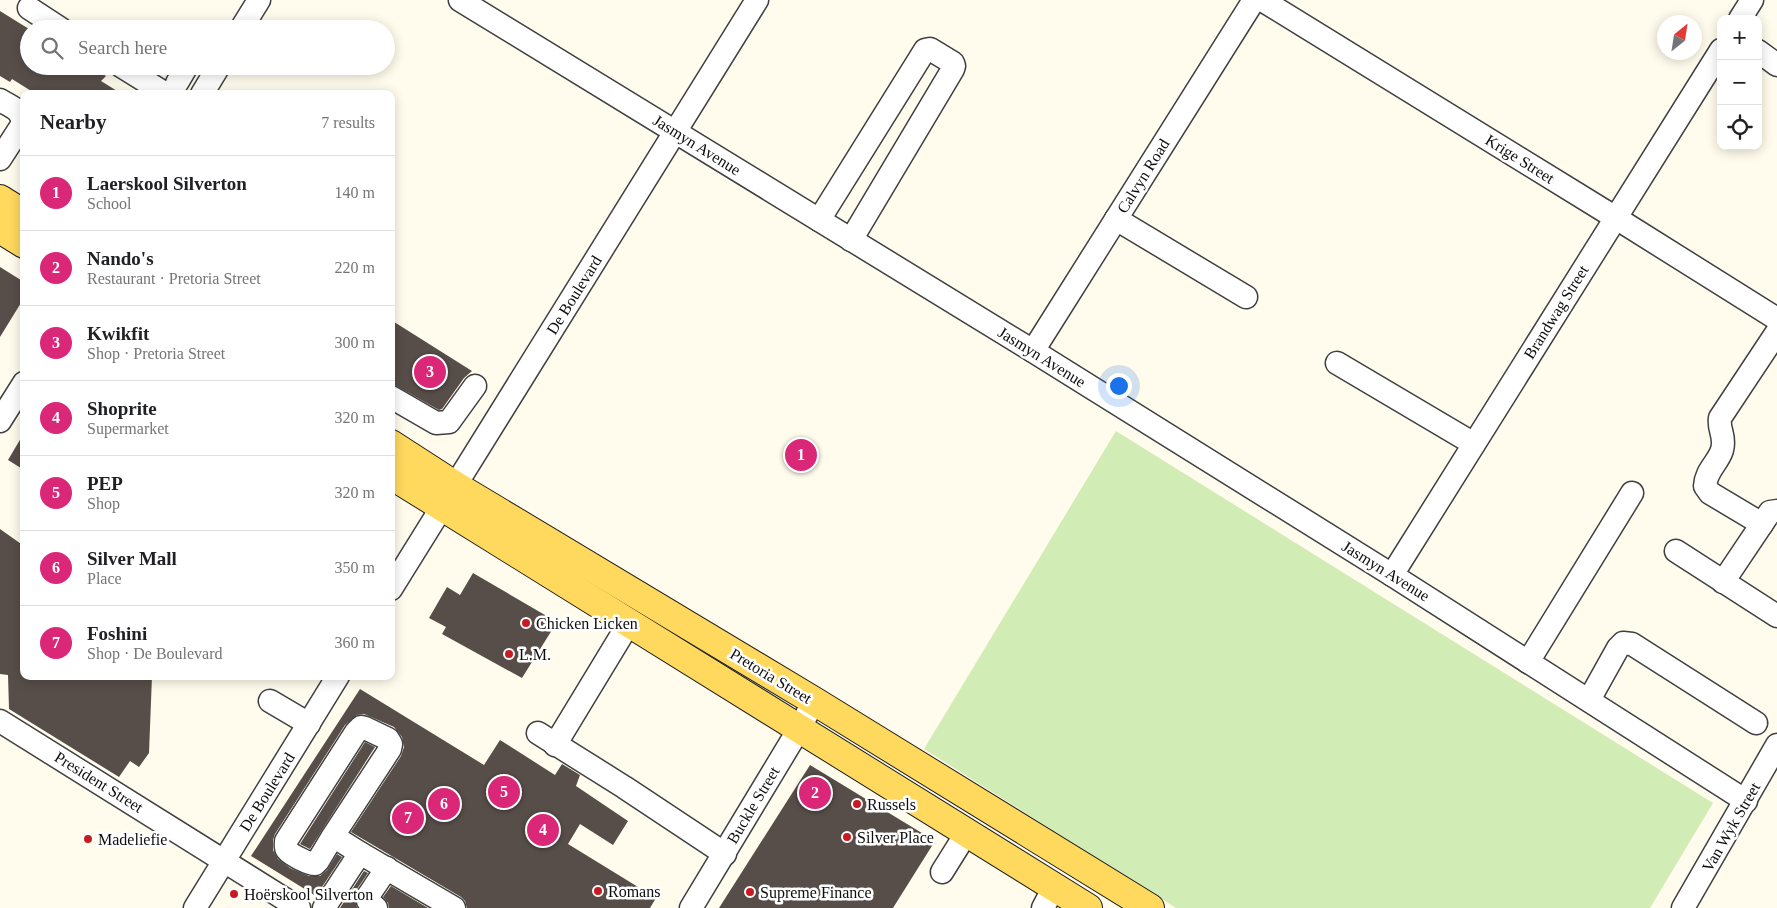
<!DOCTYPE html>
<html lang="en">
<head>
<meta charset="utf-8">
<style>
	body { margin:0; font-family:"Times New Roman",serif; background:#f6f6f6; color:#202124 }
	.controls { position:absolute; right:15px; top:15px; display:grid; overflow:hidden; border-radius:10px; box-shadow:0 2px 12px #0003 }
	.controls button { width:45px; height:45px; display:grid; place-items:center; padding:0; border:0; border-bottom:1px solid #e0e0e0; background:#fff; color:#202124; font:25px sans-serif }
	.compass { position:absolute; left:1657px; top:15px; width:45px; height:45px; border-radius:50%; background:#fff; box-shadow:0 2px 12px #0003; rotate:30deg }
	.you { position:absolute; left:1118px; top:385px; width:18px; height:18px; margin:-12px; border:4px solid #fff; border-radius:50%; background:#1a73e8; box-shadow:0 0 0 8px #1a73e833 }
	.badge { display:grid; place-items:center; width:32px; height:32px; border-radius:50%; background:#db2777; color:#fff; font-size:16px; font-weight:700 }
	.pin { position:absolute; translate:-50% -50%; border:2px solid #fff; box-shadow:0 1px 5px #0006 }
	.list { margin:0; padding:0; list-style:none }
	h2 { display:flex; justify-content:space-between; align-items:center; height:65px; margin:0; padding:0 20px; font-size:21px }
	h2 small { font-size:16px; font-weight:400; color:#757577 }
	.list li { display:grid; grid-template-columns:32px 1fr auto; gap:15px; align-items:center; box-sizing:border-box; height:75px; padding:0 20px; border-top:1px solid #e0e0e0 }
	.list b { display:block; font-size:19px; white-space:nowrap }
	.list p { margin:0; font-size:16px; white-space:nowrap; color:#757577 }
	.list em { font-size:16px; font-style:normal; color:#757577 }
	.icon { flex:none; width:28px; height:28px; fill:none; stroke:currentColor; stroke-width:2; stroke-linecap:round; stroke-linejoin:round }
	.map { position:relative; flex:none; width:1777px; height:908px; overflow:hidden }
	.search { position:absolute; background:#fff; box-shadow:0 2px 12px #0003; left:20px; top:20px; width:375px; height:55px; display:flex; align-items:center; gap:12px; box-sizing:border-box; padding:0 18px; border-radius:28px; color:#757577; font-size:19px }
	.panel { position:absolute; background:#fff; box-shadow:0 2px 12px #0003; left:20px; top:90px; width:375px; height:590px; border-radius:10px }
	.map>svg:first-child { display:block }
	.green { fill:#d1ecb4 }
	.building { fill:#574e49 }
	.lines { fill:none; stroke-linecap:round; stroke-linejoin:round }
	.minor-casing { stroke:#404040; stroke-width:25 }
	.major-casing { stroke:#1e1e1e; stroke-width:30 }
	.minor { stroke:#fff; stroke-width:22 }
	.major { stroke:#ffd95d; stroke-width:28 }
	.poi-dot { fill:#c71b22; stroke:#fff; stroke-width:2 }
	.labels { text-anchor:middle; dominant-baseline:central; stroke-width:5; stroke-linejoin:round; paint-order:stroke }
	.street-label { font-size:16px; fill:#0d0d0d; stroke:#fff }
	.poi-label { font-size:16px; fill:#0d0d0d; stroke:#fff; text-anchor:start }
</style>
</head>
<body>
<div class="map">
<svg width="1777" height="908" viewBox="0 0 1777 908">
	<rect width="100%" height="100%" fill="#fffced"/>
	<polygon class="green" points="1116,431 1713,803 1650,908 1176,908 924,749"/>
	<g class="building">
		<polygon points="0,11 29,29 29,66 90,66 106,76 101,81 122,94 36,94 12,79 10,82 0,76"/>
		<polygon points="0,267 24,282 24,298 0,337"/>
		<polygon points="391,320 472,371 464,378 442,409 439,410 391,383"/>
		<polygon points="24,433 24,470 8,460"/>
		<polygon points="0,529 24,546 24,676 152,676 149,753 139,767 130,761 119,777 9,709 8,675 0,674"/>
		<polygon points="473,573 557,622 522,678 442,634 446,627 429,618 447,587 460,595"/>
		<polygon points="360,689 484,765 500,740 555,775 562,764 580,775 576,786 628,821 613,845 580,824 568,844 656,898 650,908 467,908 465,901 461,897 351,832 401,756 404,747 402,737 394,727 364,714 357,715 345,725 275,834 273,840 273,850 278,859 290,868 309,876 320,876 327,870 337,854 342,857 316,896 251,856"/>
		<polygon points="365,742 375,747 310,849 300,844"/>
		<polygon points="810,765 935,841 893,908 719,908"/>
		<polygon points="364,871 368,873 357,889 355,895 357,908 340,908"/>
		<polygon points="391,886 428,908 389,908 388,903 383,897"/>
	</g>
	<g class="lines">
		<defs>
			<g id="minor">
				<polyline points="460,0 1033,351 1392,575 1746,801"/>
				<polyline points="1262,0 1616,218 1777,319"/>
				<polyline points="29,8 61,29"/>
				<polyline points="1740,19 1752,0"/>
				<polyline points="241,29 259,0"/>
				<polyline points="1758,51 1777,65"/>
				<polyline points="121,66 166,94"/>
				<polyline points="177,83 187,66"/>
				<polyline points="202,94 219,66"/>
				<path d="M0,100C11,107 24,110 22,125L0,159"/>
				<polyline points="1116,219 1246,297"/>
				<polyline points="819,220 925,50 930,49 953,63 954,66 953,69 851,240"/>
				<polyline points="1033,351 1254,0"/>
				<polyline points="1337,363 1474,444"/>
				<polyline points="391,397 436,423 449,422 475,386"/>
				<polyline points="0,421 24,383"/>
				<path d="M1762,524L1710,493L1705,486C1706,470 1718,463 1722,450C1726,436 1718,430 1720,418L1777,332"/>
				<polyline points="1676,551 1777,616"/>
				<polyline points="1392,575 1721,50"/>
				<polyline points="1723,582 1770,512 1777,511"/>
				<polyline points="391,589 757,0"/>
				<polyline points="1528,662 1632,493"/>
				<polyline points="1589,700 1618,648 1623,643 1632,644 1756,723"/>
				<polyline points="270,701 309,724"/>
				<polyline points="0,721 299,908"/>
				<polyline points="538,733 624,787 725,854"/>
				<polyline points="555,745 629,623"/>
				<path d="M333,836L390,749L391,744L388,739L365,728L361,727L356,732L286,841C286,844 285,847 287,850C291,855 309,864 315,864L318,861L333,836L360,853"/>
				<polyline points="942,872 967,832"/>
				<polyline points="195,908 338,676"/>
				<polyline points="324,908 360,853 454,908"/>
				<polyline points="376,908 368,901 368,896 387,868"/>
				<polyline points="691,908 799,729 814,701"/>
				<polyline points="1043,908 1054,887"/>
				<polyline points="1683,908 1777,745"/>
			</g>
			<g id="major">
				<polyline points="0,199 24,214"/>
				<polyline points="0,229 24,244"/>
				<polyline points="391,444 456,486 814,701 1150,908"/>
				<polyline points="391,475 1088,908"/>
			</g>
		</defs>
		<use href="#minor" class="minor-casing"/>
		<use href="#major" class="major-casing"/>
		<use href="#minor" class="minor"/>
		<use href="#major" class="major"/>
	</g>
	<g class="poi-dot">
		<circle cx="526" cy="623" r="5"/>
		<circle cx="509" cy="654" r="5"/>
		<circle cx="857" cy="804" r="5"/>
		<circle cx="847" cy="837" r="5"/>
		<circle cx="88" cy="839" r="5"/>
		<circle cx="598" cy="891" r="5"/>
		<circle cx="750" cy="892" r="5"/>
		<circle cx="234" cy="894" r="5"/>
	</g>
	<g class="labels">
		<g class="street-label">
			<text transform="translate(697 145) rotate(32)">Jasmyn Avenue</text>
			<text transform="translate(1520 159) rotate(32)">Krige Street</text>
			<text transform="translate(1143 176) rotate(-58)">Calvyn Road</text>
			<text transform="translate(574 295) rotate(-58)">De Boulevard</text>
			<text transform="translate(1556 312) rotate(-58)">Brandwag Street</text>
			<text transform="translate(1042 357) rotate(32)">Jasmyn Avenue</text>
			<text transform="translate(1386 571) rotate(32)">Jasmyn Avenue</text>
			<text transform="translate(771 676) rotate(31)">Pretoria Street</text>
			<text transform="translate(99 782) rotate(32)">President Street</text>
			<text transform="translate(267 792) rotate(-58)">De Boulevard</text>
			<text transform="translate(753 805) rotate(-59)">Buckle Street</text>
			<text transform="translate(1731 827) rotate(-60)">Van Wyk Street</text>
		</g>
		<g class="poi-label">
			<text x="536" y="623">Chicken Licken</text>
			<text x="519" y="654">L.M.</text>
			<text x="867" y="804">Russels</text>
			<text x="857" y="837">Silver Place</text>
			<text x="98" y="839">Madeliefie</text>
			<text x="608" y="891">Romans</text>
			<text x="760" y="892">Supreme Finance</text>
			<text x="244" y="894">Hoërskool Silverton</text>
		</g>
	</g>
</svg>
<div class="controls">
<button>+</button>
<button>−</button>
<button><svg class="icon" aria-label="locate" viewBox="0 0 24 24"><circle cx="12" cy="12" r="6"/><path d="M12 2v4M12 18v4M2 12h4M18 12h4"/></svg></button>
</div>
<svg class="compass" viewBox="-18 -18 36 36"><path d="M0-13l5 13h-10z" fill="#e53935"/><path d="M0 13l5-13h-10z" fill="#757577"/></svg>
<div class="you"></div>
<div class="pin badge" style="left:801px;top:455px">1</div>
<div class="pin badge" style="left:815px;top:793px">2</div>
<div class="pin badge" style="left:430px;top:372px">3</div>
<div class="pin badge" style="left:543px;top:830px">4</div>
<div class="pin badge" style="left:504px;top:792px">5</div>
<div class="pin badge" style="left:444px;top:804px">6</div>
<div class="pin badge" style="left:408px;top:818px">7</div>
<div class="search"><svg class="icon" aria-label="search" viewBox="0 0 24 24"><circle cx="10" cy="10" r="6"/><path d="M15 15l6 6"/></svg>Search here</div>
<section class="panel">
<h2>Nearby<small>7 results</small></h2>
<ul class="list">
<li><span class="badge">1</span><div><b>Laerskool Silverton</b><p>School</p></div><em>140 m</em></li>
<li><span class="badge">2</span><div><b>Nando's</b><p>Restaurant · Pretoria Street</p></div><em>220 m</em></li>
<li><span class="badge">3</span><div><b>Kwikfit</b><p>Shop · Pretoria Street</p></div><em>300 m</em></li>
<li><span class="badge">4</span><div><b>Shoprite</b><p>Supermarket</p></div><em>320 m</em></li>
<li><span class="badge">5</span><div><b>PEP</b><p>Shop</p></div><em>320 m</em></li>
<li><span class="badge">6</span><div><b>Silver Mall</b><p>Place</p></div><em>350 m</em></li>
<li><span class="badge">7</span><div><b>Foshini</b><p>Shop · De Boulevard</p></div><em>360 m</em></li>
</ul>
</section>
</div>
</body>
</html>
